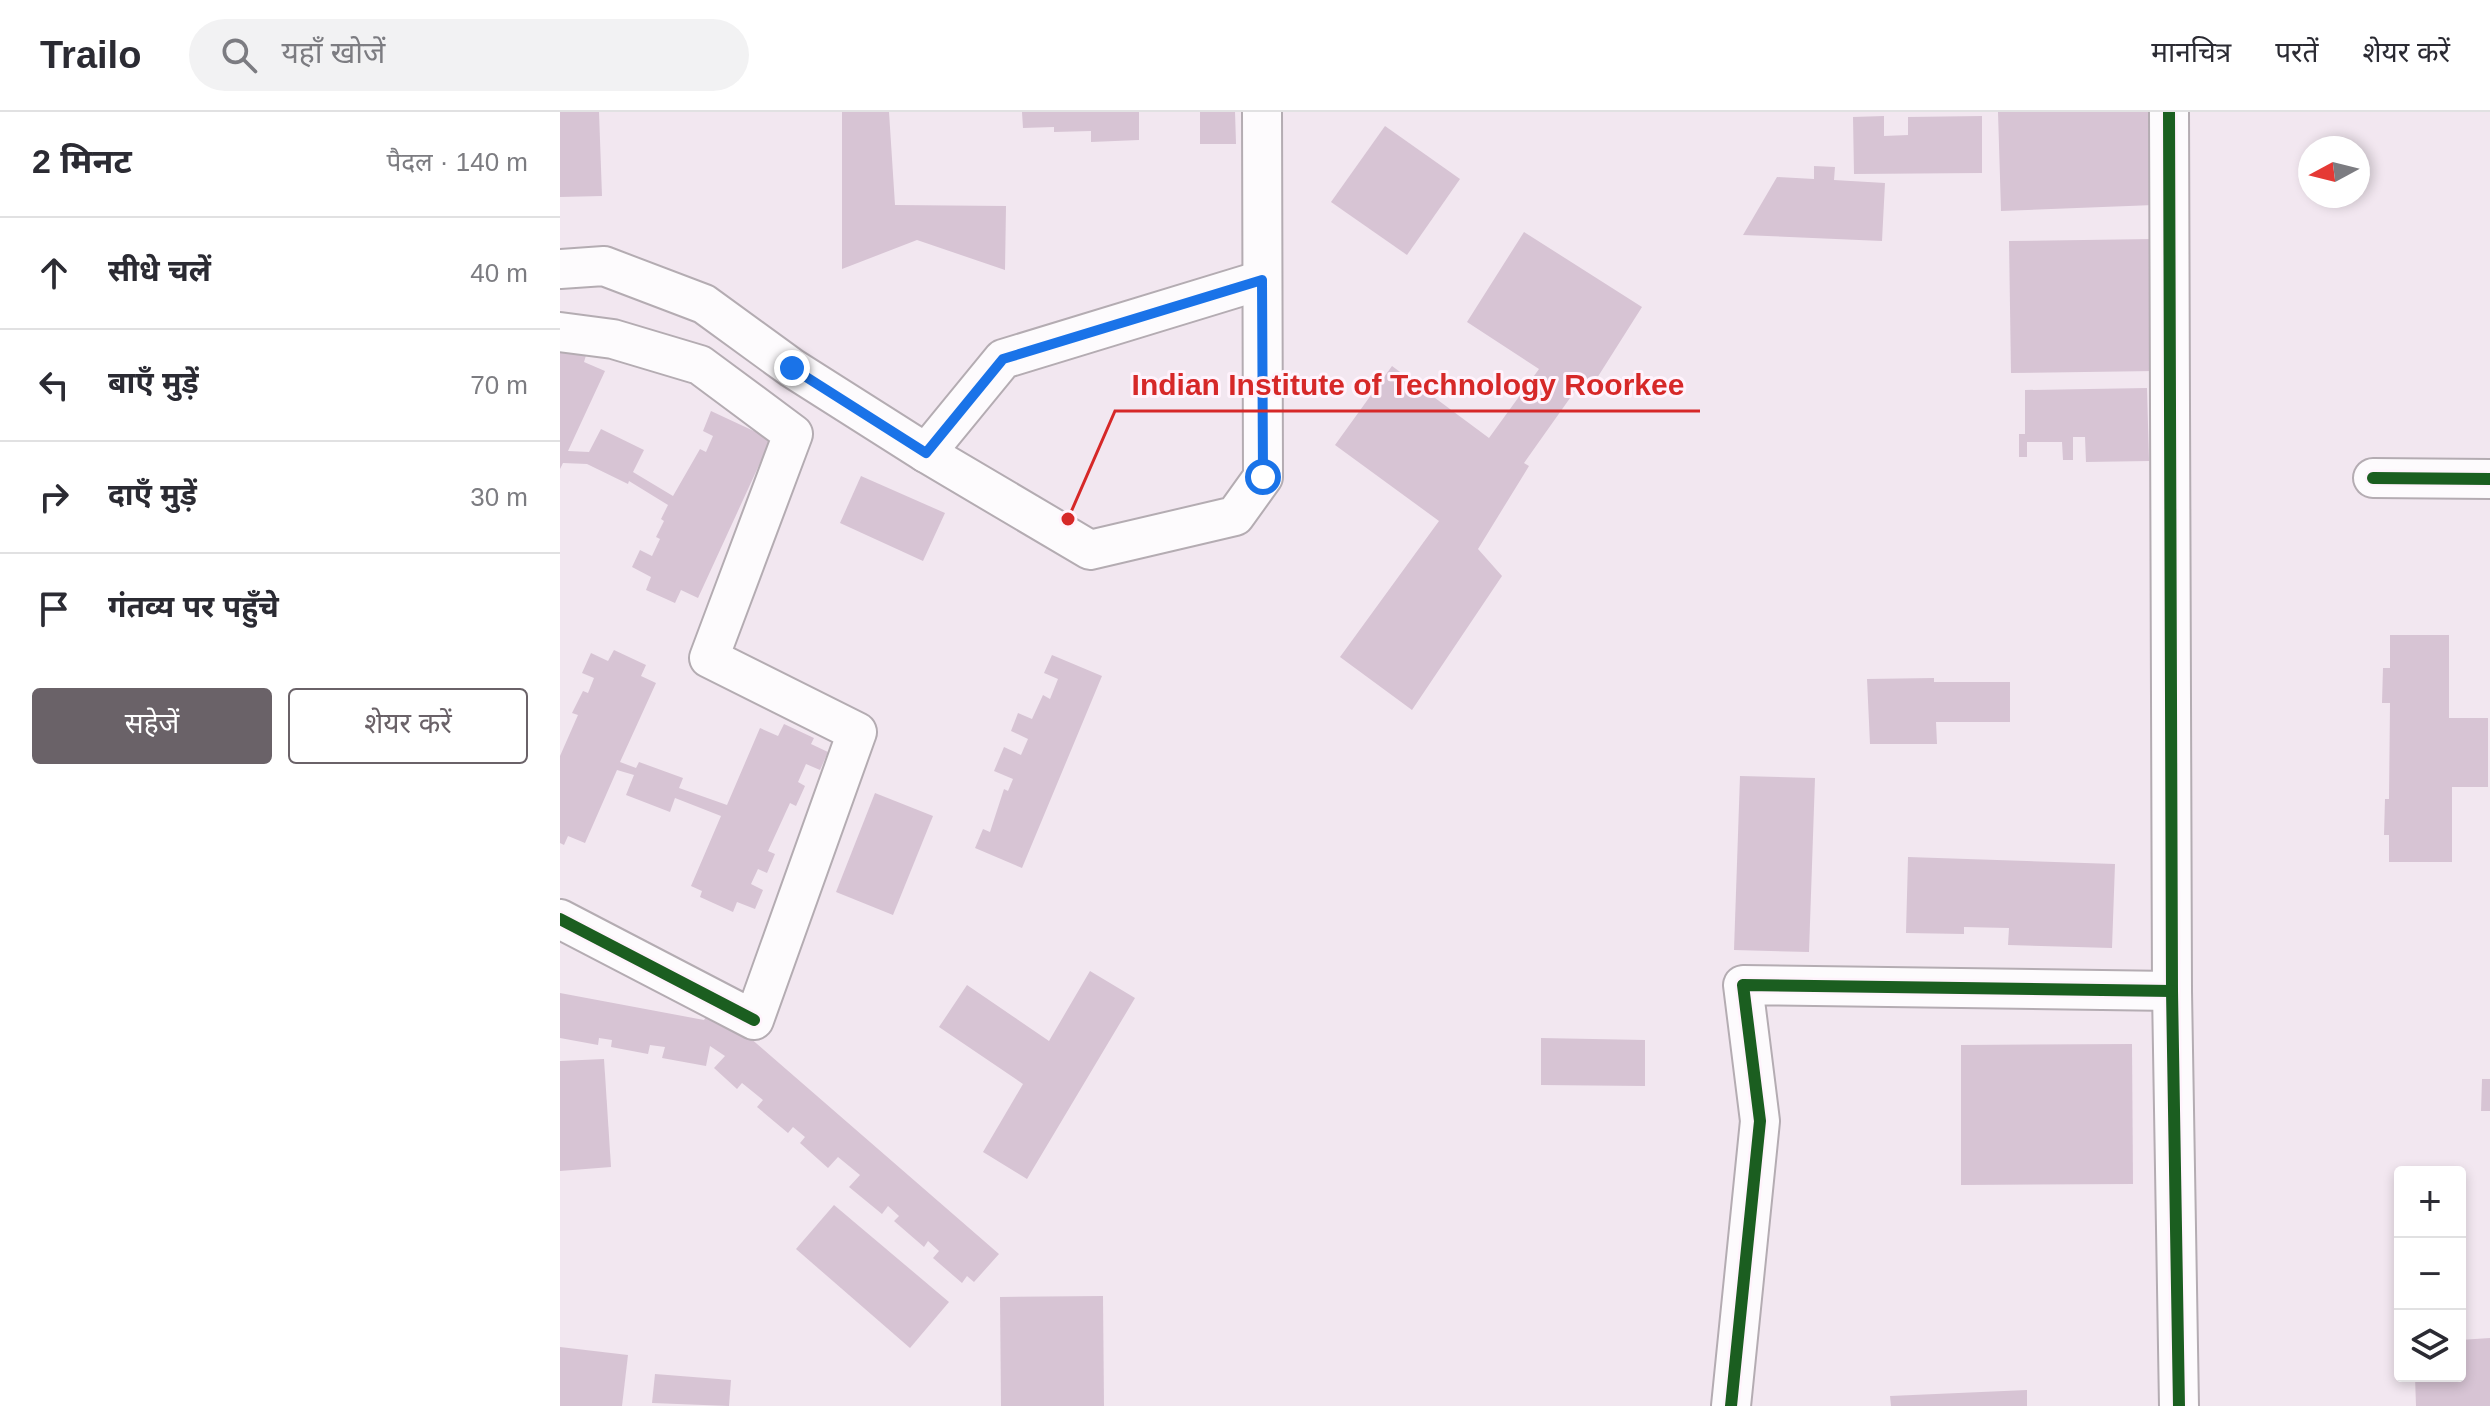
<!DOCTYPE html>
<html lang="hi">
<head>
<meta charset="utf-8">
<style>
	body { margin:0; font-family:Arial,"Noto Sans Devanagari",sans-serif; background:#f2f2f3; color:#2b2b33 }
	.controls { position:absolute; right:24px; bottom:24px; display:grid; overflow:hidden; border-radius:8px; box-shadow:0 4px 12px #0003 }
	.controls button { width:72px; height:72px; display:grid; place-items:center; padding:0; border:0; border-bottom:2px solid #e1e1e2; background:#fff; color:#2b2b33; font:40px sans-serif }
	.compass { position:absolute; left:1738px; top:24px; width:72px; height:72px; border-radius:50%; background:#fff; box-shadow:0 4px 12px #0003; rotate:263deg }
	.stop { position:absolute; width:24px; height:24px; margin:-18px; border:6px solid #1a73e8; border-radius:50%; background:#fff }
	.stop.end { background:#1a73e8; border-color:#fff; box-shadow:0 2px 8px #0008 }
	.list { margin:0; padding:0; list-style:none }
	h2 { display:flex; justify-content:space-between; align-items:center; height:104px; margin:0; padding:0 32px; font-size:34px }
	h2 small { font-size:26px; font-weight:400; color:#7c7c81 }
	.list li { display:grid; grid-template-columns:52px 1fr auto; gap:24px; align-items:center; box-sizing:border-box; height:112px; padding:0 32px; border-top:2px solid #e1e1e2 }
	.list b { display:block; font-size:30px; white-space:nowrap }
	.list em { font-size:26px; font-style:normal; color:#7c7c81 }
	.actions { display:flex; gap:16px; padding:24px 32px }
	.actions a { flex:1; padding:18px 0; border:2px solid #6a6268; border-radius:8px; text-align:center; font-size:28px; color:#6a6268 }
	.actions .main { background:#6a6268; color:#fff }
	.icon { flex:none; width:44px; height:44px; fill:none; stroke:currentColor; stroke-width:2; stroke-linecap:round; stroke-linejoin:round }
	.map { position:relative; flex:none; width:1930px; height:1294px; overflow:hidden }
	header { display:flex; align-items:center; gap:48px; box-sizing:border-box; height:112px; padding:0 40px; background:#fff; border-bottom:2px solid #e1e1e2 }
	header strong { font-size:38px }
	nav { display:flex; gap:44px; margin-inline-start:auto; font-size:28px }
	.search { width:560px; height:72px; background:#f2f2f3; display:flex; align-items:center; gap:20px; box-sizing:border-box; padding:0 28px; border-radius:44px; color:#7c7c81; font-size:30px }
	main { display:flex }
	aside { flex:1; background:#fff }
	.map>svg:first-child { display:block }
	.building { fill:#d7c4d4 }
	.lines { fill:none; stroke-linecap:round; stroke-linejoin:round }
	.minor-casing { stroke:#b4acb2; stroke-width:42 }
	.minor { stroke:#fdfbfd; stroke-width:38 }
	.cycleway-casing { stroke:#fff3fc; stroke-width:17 }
	.cycleway { stroke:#1b5e20; stroke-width:12 }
	.route { stroke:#1a73e8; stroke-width:10 }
	.leader { fill:none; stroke:#d62828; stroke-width:3 }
	.callout-dot { fill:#d62828; stroke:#fff3fc; stroke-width:3 }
	.callout-label { font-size:30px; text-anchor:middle; font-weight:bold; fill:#d62828; stroke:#fff3fc; stroke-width:6; stroke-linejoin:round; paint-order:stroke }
</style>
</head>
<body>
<header>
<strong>Trailo</strong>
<div class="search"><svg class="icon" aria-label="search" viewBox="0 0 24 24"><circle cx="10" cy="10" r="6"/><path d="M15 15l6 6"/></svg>यहाँ खोजें</div>
<nav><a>मानचित्र</a><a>परतें</a><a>शेयर करें</a></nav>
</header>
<main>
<aside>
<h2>2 मिनट<small>पैदल · 140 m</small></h2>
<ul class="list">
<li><svg class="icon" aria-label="ahead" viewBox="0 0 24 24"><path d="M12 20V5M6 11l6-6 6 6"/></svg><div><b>सीधे चलें</b></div><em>40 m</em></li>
<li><svg class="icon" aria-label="left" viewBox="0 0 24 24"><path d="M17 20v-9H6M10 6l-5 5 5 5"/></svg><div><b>बाएँ मुड़ें</b></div><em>70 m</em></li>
<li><svg class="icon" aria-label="right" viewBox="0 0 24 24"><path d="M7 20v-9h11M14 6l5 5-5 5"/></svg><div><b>दाएँ मुड़ें</b></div><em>30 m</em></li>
<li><svg class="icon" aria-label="arrive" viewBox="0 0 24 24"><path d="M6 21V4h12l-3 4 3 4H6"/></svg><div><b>गंतव्य पर पहुँचे</b></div></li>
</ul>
<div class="actions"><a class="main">सहेजें</a><a>शेयर करें</a></div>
</aside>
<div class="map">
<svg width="1930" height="1294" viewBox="0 0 1930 1294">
	<rect width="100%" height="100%" fill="#f2e7f0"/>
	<g class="building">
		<polygon points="0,0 39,0 42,84 0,85"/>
		<polygon points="282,0 329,0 335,93 446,94 445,158 357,128 282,157"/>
		<polygon points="462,0 579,0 579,28 531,30 531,19 494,20 494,15 463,16"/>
		<polygon points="640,0 675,0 676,32 640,32"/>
		<polygon points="1438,0 1601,0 1594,93 1441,99"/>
		<polygon points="1324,4 1324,24 1348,23 1348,5 1422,4 1422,61 1294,62 1293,5"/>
		<polygon points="825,14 900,67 847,143 771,90"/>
		<polygon points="1254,54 1275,55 1274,68 1325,71 1322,129 1183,123 1217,65 1254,67"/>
		<polygon points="964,120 1082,195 1025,285 1015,279 964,351 969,354 918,437 942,464 852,598 780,545 879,409 775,333 832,254 929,326 979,257 907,210"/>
		<polygon points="1593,127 1595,259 1451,261 1449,129"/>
		<polygon points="0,227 27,240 24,250 45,259 8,339 29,340 41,317 84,338 73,360 113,384 140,337 146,340 153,324 143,319 151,299 211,327 138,486 121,478 115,491 86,478 91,465 72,455 80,438 92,444 100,427 96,425 104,409 101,407 108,393 69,369 68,372 27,352 3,351 0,357"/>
		<polygon points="1587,276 1589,349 1526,350 1525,325 1513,325 1513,348 1503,348 1502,330 1467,330 1467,345 1459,345 1459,322 1465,322 1465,278"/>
		<polygon points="301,364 385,401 363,449 280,411"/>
		<polygon points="1830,523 1889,523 1889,606 1928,606 1928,675 1892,675 1892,750 1829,750 1829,723 1824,723 1825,687 1829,687 1830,591 1822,591 1823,556 1830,556"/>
		<polygon points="54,538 86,553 81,564 96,571 60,650 76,656 79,650 123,666 119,676 167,693 200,616 218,624 224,612 254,626 251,632 268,640 260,658 246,652 238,670 245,674 236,694 230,691 208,739 215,742 207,761 198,757 191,772 203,778 195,797 177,790 173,800 140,785 142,779 131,774 161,704 115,686 110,700 66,683 74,663 57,658 25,731 8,724 4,733 0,731 0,644 18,603 12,601 23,579 28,581 34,566 22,561 31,541 48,549"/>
		<polygon points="492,543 542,564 462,756 415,736 423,717 430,720 444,677 448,679 453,667 434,659 444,635 461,643 468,627 451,619 458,601 472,607 483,583 490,587 498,567 484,561"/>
		<polygon points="1374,566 1374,570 1450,570 1450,610 1376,610 1377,632 1310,632 1307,567"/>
		<polygon points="1180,664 1255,666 1249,840 1174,838"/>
		<polygon points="315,681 373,704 333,803 276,780"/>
		<polygon points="1348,745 1555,752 1552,836 1448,833 1449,816 1404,815 1404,822 1346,821"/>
		<polygon points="530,859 575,886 467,1067 423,1040 463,972 379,915 407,873 489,929"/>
		<polygon points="0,881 144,908 150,899 189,925 439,1142 414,1170 407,1164 402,1171 373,1146 379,1139 368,1129 364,1135 334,1109 339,1104 328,1094 322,1102 289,1075 300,1063 278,1045 268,1056 240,1031 245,1025 233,1015 228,1021 197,995 203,988 182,971 177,977 154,956 165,944 150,934 146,954 102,946 105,935 90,933 88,942 51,935 52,928 39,926 38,933 0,926"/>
		<polygon points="981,926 1085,928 1085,974 981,973"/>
		<polygon points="1572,932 1573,1072 1401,1073 1401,933"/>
		<polygon points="44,947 51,1055 0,1059 0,949"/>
		<polygon points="1922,967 1930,967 1930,999 1921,999"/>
		<polygon points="274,1093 389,1190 350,1236 236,1137"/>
		<polygon points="543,1184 544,1294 441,1294 440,1185"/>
		<polygon points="1930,1226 1930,1294 1856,1294 1855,1264 1900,1264 1900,1228"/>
		<polygon points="0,1235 68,1243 62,1294 0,1294"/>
		<polygon points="95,1262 171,1268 169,1294 92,1291"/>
		<polygon points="1467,1278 1467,1294 1331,1294 1330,1284"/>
	</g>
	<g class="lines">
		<defs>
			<g id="minor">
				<polyline points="1609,0 1612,879 1619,1294"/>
				<polyline points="0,157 44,154 144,192 232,256 366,341 530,438 675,404 703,365 702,0"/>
				<polyline points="0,220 53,227 140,253 233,322 149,546 297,620 194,908 0,807"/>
				<polyline points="366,341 443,247 702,168"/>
				<polyline points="1813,366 1930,367"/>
				<polyline points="1171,1294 1200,1009 1183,873 1612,879"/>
			</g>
		</defs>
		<use href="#minor" class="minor-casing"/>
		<use href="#minor" class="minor"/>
		<defs>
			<g id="cycleway">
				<polyline points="1609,0 1612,879 1619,1294"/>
				<polyline points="1813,366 1930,367"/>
				<polyline points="0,807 194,908"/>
				<polyline points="1171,1294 1200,1009 1183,873 1612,879"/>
			</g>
		</defs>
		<use href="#cycleway" class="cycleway-casing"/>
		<use href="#cycleway" class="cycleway"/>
	</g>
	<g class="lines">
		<polyline class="route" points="232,256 366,341 443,247 702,168 703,365"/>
	</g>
	<path class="leader" d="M508 407L555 299H1140"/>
	<circle class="callout-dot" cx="508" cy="407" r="8"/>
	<g class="callout-label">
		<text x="848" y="283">Indian Institute of Technology Roorkee</text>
	</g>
</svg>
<div class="controls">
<button>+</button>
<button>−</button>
<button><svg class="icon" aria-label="layers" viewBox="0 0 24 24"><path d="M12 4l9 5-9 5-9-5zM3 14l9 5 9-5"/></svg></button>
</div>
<svg class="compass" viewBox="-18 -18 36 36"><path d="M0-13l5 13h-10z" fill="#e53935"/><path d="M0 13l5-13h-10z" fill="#7c7c81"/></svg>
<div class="stop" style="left:703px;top:365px"></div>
<div class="stop end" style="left:232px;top:256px"></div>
</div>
</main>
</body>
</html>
